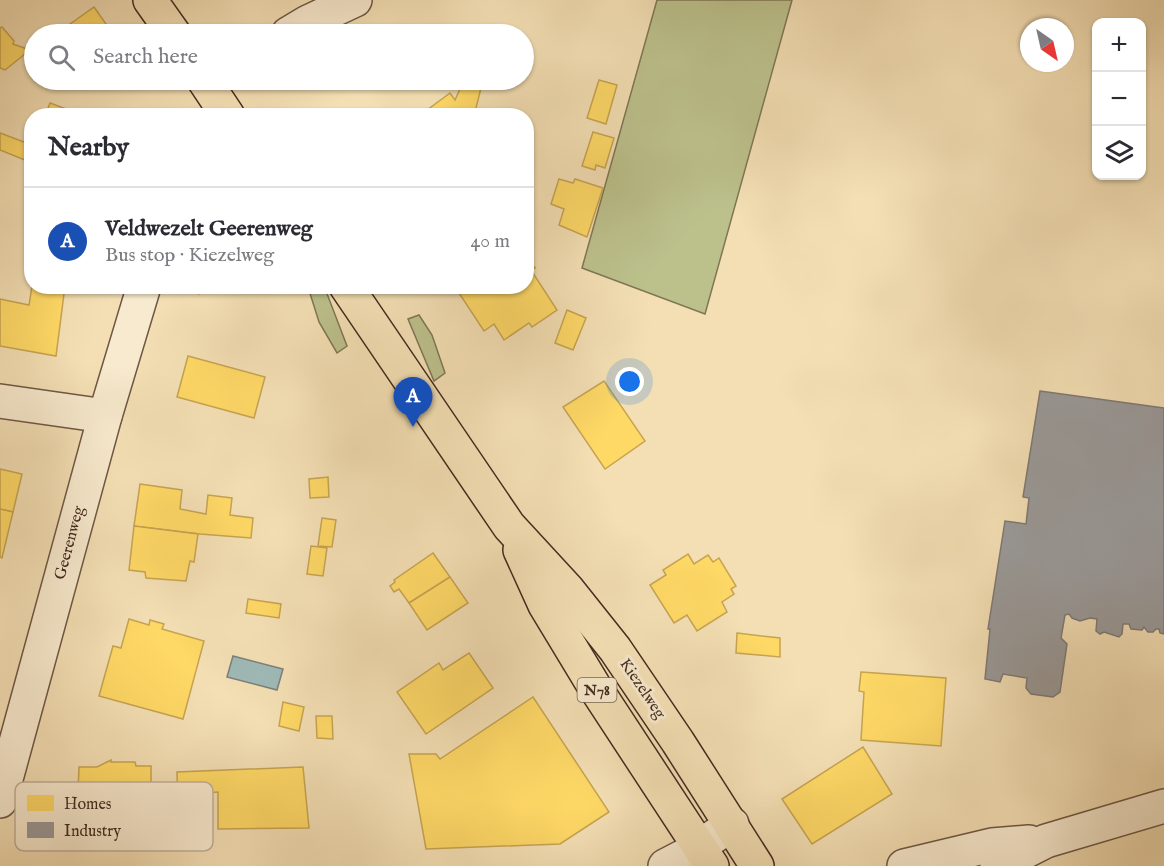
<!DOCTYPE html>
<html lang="en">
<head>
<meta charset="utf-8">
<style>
	body { margin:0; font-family:"IM FELL English",serif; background:#f7f7f7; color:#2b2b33 }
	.controls { position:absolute; right:18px; top:18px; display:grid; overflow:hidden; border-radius:12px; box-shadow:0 2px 4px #0004 }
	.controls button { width:54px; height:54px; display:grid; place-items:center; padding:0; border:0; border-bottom:2px solid #e1e1e2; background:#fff; color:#2b2b33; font:30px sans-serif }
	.compass { position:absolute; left:1020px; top:18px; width:54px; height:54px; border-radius:50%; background:#fff; box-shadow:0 2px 4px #0004; rotate:146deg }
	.you { position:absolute; left:630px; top:382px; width:21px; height:21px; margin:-15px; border:4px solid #fff; border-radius:50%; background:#1a73e8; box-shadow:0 0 0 9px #1a73e833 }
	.badge { display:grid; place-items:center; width:39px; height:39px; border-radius:50%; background:#db2777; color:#fff; font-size:20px; font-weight:700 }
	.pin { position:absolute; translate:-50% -50px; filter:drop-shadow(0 2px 3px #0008) }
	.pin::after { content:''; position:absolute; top:32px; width:21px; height:18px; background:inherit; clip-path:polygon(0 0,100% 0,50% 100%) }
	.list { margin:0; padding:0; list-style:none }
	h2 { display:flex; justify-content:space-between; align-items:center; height:78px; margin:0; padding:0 24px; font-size:26px }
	h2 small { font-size:20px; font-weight:400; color:#7c7c81 }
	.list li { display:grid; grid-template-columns:39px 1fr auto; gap:18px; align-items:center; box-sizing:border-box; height:108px; padding:0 24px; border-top:2px solid #e1e1e2 }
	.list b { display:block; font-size:22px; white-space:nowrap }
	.list p { margin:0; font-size:20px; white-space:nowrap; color:#7c7c81 }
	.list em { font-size:20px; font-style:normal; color:#7c7c81 }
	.icon { flex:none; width:33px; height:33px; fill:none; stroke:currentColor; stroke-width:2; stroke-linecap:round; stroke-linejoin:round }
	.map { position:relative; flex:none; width:1164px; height:866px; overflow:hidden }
	.search { position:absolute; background:#fff; box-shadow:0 2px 4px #0004; left:24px; top:24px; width:510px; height:66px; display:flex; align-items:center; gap:15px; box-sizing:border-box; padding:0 21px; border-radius:33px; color:#7c7c81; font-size:22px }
	.panel { position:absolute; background:#fff; box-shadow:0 2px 4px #0004; left:24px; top:108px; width:510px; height:186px; border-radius:24px }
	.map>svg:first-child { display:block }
	.green { fill:#bcc18c; stroke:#7f7656; stroke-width:1.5 }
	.water { fill:#9fbab7; stroke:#7a807b; stroke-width:1.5 }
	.homes { fill:#ffd966; stroke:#c6a451; stroke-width:1.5 }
	.industry { fill:#999; stroke:#7f7875; stroke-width:1.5 }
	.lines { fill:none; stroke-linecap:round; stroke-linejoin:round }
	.minor-casing { stroke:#6e5745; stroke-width:36 }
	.tertiary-casing { stroke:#6e5745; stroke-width:36 }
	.primary-casing { stroke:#422a20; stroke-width:36 }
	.minor { stroke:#f8eace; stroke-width:33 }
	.tertiary { stroke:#f8eace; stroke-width:33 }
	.primary { stroke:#f4dfb4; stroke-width:33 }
	.labels { text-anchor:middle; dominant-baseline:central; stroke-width:6; stroke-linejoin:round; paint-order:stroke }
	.shield { fill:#f8eace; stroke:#796454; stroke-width:1.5 }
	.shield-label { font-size:15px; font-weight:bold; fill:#422a20 }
	.street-label { font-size:16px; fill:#422a20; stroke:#f8eace }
	.key { fill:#f8eace; stroke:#c1b09a; stroke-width:1.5 }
	.key-label { font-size:16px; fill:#422a20 }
</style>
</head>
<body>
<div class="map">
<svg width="1164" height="866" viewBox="0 0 1164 866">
	<rect width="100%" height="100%" fill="#f4dfb4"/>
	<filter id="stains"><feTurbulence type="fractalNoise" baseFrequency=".00333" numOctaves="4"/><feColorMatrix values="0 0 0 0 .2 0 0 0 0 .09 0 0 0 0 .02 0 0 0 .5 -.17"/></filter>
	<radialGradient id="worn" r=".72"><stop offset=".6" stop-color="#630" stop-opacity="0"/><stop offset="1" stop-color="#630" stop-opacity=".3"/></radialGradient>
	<g class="green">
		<polygon points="657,0 792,0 705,314 582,268"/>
		<polygon points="308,287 323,287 326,291 347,346 337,353 319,322"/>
		<polygon points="419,315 432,335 445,373 434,381 408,319"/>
	</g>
	<polygon class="water" points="233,656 283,669 277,690 227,677"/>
	<g class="homes">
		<polygon points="94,7 113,34 56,34"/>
		<polygon points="2,27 14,41 13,44 30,50 5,70 0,68 0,28"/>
		<polygon points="464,80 483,80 474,116 419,116 450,93 455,100"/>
		<polygon points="599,80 617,85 606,124 587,118"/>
		<polygon points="50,103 85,116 45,116"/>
		<polygon points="593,132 614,138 605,168 596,165 595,170 582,166"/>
		<polygon points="0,133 32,145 32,163 0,150"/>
		<polygon points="559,179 573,183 575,179 603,188 587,237 559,225 564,209 551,204"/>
		<polygon points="526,254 535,268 531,270 557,310 532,327 529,323 504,340 494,324 484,331 457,290 463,286 526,286"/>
		<polygon points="32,286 65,286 56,356 0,346 0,299 29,305"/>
		<polygon points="194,286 211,286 199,294"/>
		<polygon points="567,310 586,318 573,350 555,343"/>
		<polygon points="188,356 265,377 254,418 177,397"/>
		<polygon points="604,381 645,441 605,469 563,407"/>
		<polygon points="0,469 22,474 13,512 0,509"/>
		<polygon points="328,477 329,497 310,498 309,479"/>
		<polygon points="140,484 182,490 180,509 206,514 208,495 232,498 230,515 253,518 251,538 200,534 134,526"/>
		<polygon points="0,509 13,512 2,558 0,557"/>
		<polygon points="322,518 336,520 332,547 318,546"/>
		<polygon points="134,526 198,534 194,562 190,561 186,581 146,578 145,572 129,570"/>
		<polygon points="311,546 327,548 323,576 307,574"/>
		<polygon points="433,553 450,577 409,603 399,589 394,592 390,586 395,582 394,580"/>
		<polygon points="688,554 694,564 708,555 713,562 719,558 736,586 731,589 734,594 722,602 727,612 697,631 687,615 674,623 650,585 666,575 663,570"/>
		<polygon points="450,577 468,603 427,630 409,603"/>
		<polygon points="248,599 281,604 279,618 246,613"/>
		<polygon points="129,619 149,625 150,620 164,624 162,629 204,641 183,719 99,696 113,646 121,648"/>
		<polygon points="737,633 780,638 780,657 736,653"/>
		<polygon points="469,653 493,688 426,734 397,692 439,663 443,670"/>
		<polygon points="861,672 946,678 941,746 861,740 864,692 859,691"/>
		<polygon points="533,697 609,812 560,844 426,849 409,754 436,754 440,759"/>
		<polygon points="283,702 304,707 299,731 279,726"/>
		<polygon points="316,716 332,716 333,739 317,738"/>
		<polygon points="863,747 892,794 812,844 782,799"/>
		<polygon points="111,760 111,762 135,762 136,766 151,766 151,794 97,795 97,823 80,824 80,844 42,843 42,800 63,800 63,793 78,792 79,767 97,767"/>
		<polygon points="303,767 309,828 218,829 218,792 206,793 207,829 178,829 177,772"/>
	</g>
	<polygon class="industry" points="1040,391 1164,408 1164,634 1160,633 1159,629 1156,629 1153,632 1148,632 1144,627 1142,630 1131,629 1129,624 1123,624 1122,634 1119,637 1104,632 1100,634 1096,631 1097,619 1090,618 1080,621 1072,618 1069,614 1065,615 1061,638 1067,644 1060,692 1053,697 1031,694 1026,688 1027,678 1003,674 1000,682 985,679 990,629 988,629 1005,521 1026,524 1029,498 1023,497"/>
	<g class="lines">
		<defs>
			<g id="minor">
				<polyline points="288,34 308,22 355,0"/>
				<polyline points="0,401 105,416"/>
				<polyline points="0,801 105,416 144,286"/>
				<polyline points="665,866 690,853 732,824"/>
			</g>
			<g id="tertiary">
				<polyline points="904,866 992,845 1029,842"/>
				<polyline points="997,866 1046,841 1164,806"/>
			</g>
			<g id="primary">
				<polyline points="150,0 174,34"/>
				<polyline points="204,80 228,116"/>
				<polyline points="346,286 509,526 568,590 615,649 678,742 757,866"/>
				<polyline points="520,550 545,605 594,686 712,866"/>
			</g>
		</defs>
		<use href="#minor" class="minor-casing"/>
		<use href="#tertiary" class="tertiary-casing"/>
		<use href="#primary" class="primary-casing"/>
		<use href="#minor" class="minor"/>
		<use href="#tertiary" class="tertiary"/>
		<use href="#primary" class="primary"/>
	</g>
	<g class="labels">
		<rect class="shield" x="577.5" y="678" width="39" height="24" rx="4.5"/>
		<g class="shield-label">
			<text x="597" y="690">N78</text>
		</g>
		<g class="street-label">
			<text transform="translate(70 543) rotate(-75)">Geerenweg</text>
			<text transform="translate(642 689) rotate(56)">Kiezelweg</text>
		</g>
	</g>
	<rect x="15" y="782" width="198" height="69" rx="9" class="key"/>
	<rect x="27" y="795" width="27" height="16" fill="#ffd966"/>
	<rect x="27" y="822" width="27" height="16" fill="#999"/>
	<g class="key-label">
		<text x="64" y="809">Homes</text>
		<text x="64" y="836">Industry</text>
	</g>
	<rect width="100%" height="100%" filter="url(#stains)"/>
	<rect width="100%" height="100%" fill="url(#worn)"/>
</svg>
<div class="controls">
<button>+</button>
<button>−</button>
<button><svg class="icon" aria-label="layers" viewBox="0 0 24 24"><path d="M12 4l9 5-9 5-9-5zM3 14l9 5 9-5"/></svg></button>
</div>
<svg class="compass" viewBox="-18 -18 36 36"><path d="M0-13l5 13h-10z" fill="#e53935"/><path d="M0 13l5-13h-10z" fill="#7c7c81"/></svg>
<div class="you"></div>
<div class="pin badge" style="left:413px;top:427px;background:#1a4fb4">A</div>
<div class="search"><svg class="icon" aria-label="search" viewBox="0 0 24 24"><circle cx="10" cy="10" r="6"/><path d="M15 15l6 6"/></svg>Search here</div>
<section class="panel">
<h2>Nearby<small></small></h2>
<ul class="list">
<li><span class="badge" style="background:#1a4fb4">A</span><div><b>Veldwezelt Geerenweg</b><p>Bus stop · Kiezelweg</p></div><em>40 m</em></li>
</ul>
</section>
</div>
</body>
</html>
